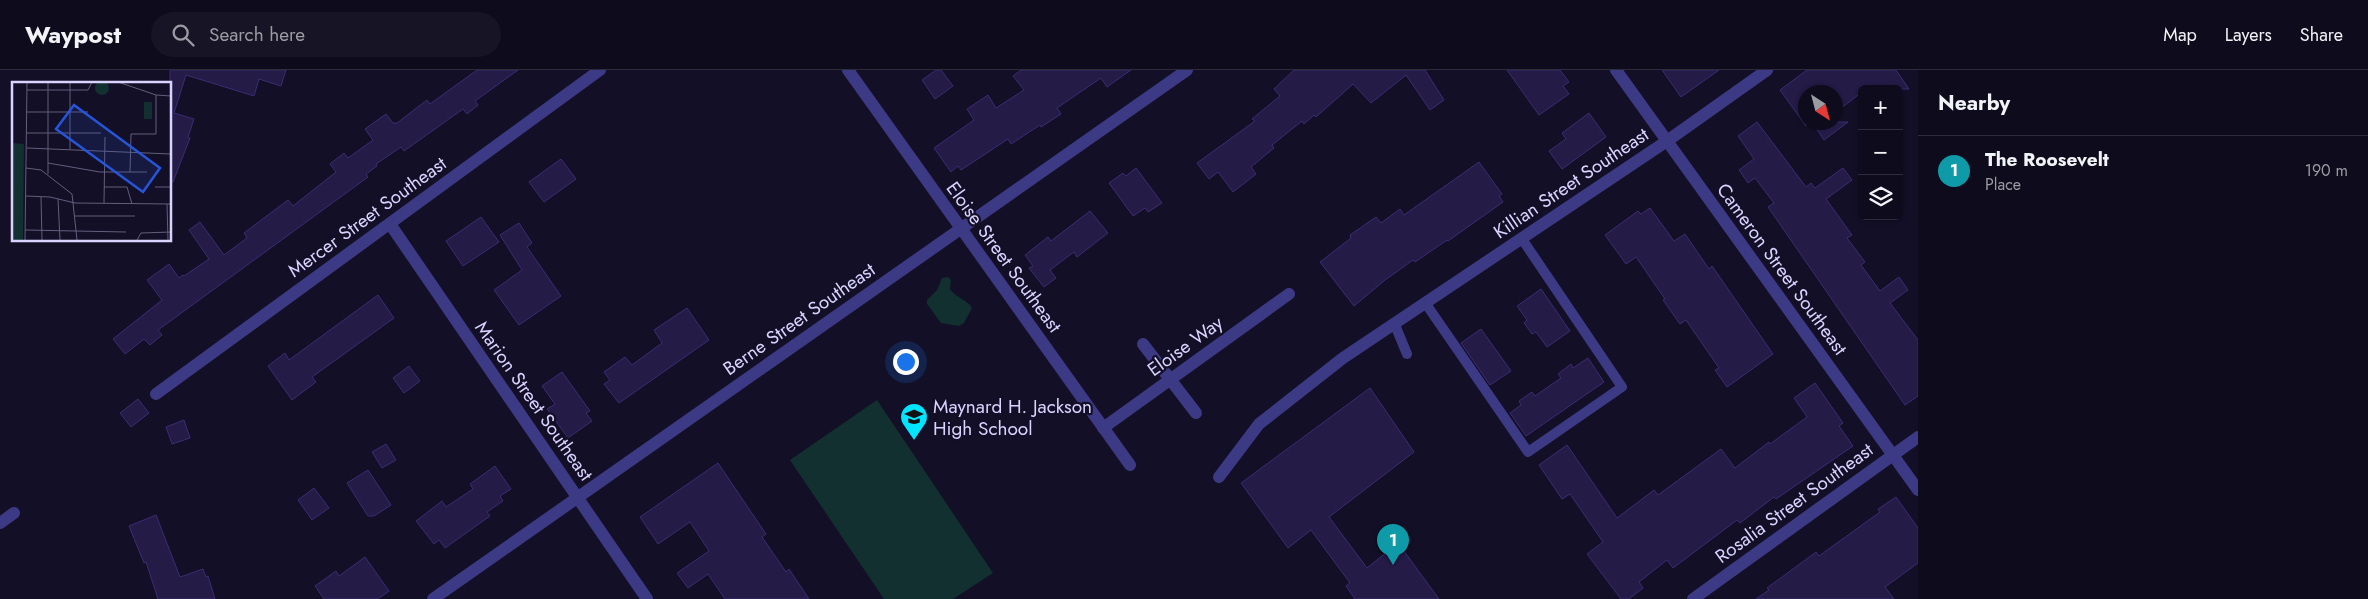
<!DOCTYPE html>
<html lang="en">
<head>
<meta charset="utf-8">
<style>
	body { margin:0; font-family:Jost,sans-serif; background:#171425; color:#f1f3f6 }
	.controls { position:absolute; right:15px; top:15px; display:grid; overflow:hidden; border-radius:8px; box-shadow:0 1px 4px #0004 }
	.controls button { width:45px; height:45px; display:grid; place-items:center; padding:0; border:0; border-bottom:1px solid #2e2b3b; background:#0e0b1c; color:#f1f3f6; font:25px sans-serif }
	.compass { position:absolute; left:1798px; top:15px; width:45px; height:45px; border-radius:50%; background:#0e0b1c; box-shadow:0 1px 4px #0004; rotate:144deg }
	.you { position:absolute; left:905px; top:291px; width:18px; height:18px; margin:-12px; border:4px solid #fff; border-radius:50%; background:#1a73e8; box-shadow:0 0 0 8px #1a73e833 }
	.badge { display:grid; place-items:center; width:32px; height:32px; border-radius:50%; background:#2563eb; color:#fff; font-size:16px; font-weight:700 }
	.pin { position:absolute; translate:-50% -41px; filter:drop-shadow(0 1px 2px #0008) }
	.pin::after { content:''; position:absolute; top:26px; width:18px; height:15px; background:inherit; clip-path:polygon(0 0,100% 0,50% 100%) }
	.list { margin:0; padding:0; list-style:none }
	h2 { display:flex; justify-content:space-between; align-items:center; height:65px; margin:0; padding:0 20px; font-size:21px }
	h2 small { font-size:16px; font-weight:400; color:#9b9ba3 }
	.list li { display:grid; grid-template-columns:32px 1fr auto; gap:15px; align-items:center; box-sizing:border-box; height:70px; padding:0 20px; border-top:1px solid #2e2b3b }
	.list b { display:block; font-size:19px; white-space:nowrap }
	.list p { margin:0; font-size:16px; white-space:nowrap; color:#9b9ba3 }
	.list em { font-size:16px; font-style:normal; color:#9b9ba3 }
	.icon { flex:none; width:28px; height:28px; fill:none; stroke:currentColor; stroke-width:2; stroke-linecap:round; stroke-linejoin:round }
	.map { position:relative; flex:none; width:1918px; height:529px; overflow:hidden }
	header { display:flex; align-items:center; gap:30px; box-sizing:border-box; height:70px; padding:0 25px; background:#0e0b1c; border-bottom:1px solid #2e2b3b }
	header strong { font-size:24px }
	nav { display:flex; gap:28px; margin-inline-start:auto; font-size:18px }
	.search { width:350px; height:45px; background:#171425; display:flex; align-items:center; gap:12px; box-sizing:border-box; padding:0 18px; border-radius:28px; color:#9b9ba3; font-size:19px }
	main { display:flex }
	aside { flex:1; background:#0e0b1c }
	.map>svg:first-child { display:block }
	.green { fill:#12302f }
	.building { fill:#241b47; stroke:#3b2d73 }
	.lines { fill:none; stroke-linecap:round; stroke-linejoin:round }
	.service { stroke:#3d3a85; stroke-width:10 }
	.minor { stroke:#3d3a85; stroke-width:12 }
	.labels { text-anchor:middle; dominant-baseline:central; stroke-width:4.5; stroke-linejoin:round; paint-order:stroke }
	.street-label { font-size:19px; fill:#d9d4ff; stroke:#130f26 }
	.poi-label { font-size:19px; fill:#d9d4ff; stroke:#130f26; text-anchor:start }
	.inset-road { fill:none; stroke:#625e7d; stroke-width:1 }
	.view { fill:#2655da; fill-opacity:0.15; stroke:#2655da; stroke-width:2.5 }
	.inset-edge { fill:none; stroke:#d9d4ff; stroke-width:2.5 }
</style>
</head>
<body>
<header>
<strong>Waypost</strong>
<div class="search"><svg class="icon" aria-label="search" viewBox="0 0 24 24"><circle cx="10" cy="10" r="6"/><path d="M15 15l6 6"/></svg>Search here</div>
<nav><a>Map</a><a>Layers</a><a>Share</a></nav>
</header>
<main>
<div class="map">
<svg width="1918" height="529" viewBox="0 0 1918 529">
	<rect width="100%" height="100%" fill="#130f26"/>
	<g class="green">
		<path d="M948,207L951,210L950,219C956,228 968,230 972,238L964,253L959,256L941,253L927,234V230L937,220L942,208Z"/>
		<polygon points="877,330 993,503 953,529 884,529 790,390"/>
	</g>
	<g class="building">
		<polygon points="170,0 286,0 281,16 259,9 254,26 186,5 174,43 194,49 188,67 190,68 173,112 170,112"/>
		<polygon points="477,0 518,0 475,31 478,35 467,44 463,39 404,81 401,77 376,94 377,96 366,104 368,107 158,260 162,265 150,275 144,269 125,284 113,269 162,230 147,210 169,194 179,208 183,205 184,206 209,189 189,160 200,152 224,185 247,168 244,163 288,130 293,136 336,102 330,94 344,83 348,88 373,70 365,59 386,44 393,53 397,53 427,30 430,34"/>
		<polygon points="936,0 941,0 953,16 935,29 922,10"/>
		<polygon points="1021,0 1131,0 1107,17 1101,8 1057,38 1061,44 1041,57 1040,55 1011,74 1008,69 961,100 958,96 951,102 934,78 974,50 967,39 988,25 996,38 1024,20 1013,6"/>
		<polygon points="1294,0 1425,0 1444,30 1430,40 1406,5 1371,33 1353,14 1316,47 1314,45 1304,54 1302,51 1272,75 1274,78 1251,97 1256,104 1233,122 1218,102 1209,109 1197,93 1255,51 1252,49 1280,26 1274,19"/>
		<polygon points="1507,0 1560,0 1569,12 1563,16 1569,24 1539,45"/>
		<polygon points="1662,0 1719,0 1681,27"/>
		<polygon points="1807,0 1896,0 1909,19 1862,19 1862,22 1836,42 1836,22 1806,22 1806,56 1780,20"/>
		<polygon points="1589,43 1606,67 1562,99 1549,81 1566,69 1562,63"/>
		<polygon points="1757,52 1806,117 1811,113 1815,118 1843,98 1852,110 1826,129 1852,165 1847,168 1865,192 1861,195 1880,221 1899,207 1908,220 1890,233 1918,270 1918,326 1905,335 1768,137 1774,133 1755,108 1748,113 1739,100 1754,89 1738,66"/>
		<polygon points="1812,52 1848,52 1824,70"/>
		<polygon points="561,89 576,109 544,132 529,112"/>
		<polygon points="1479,92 1502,124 1499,126 1503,132 1448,171 1447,170 1415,192 1413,190 1385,210 1354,236 1320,192 1351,168 1350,165 1376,147 1381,153 1400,139 1404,145"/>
		<polygon points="1136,98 1162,133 1148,142 1145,138 1133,146 1109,113 1123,103 1126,106"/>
		<polygon points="1650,138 1674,171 1685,164 1709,199 1712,196 1773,284 1727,317 1715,300 1719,298 1686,250 1680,254 1663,230 1665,229 1636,187 1626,194 1605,165 1638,141 1641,144"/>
		<polygon points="1090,141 1108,163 1077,187 1074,182 1050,200 1056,208 1044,217 1029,198 1033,196 1025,185 1048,167 1051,171"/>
		<polygon points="481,147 499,172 463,196 446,171"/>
		<polygon points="519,153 532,173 527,177 561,226 519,255 494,220 522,200 500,165"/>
		<polygon points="1541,219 1570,261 1547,277 1536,262 1532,264 1524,253 1527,250 1517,236"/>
		<polygon points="378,225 394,248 312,307 316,312 292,330 268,296 285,283 289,290"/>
		<polygon points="687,238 709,270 619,333 604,314 610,310 604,302 625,287 632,295 662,273 654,260"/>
		<polygon points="1481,259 1511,301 1490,315 1461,273"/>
		<polygon points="1588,288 1604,312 1526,366 1510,343 1521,335 1519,331 1532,322 1535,326 1561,308 1558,304 1571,294 1573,298"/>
		<polygon points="409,296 420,311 404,323 393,308"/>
		<polygon points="562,302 590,341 586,343 592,351 568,368 547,339 555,334 542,316"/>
		<polygon points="1815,313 1843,353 1839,356 1853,376 1776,429 1774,427 1740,453 1737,450 1673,498 1667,490 1639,512 1643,518 1629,529 1621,529 1587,484 1603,472 1570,424 1562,429 1539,395 1567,375 1617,448 1654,420 1658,425 1721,379 1735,398 1769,372 1770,374 1807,347 1794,328"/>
		<polygon points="1370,318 1414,382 1329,447 1367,498 1398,473 1439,529 1355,529 1346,516 1350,513 1311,460 1288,478 1241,413"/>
		<polygon points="138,329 149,343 131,357 120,343"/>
		<polygon points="184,350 190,368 172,374 166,357"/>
		<polygon points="386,374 396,390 382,398 372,382"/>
		<polygon points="718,393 766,464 762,467 786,502 789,499 809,529 725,529 708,504 688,518 677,503 709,481 690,452 658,474 640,447"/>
		<polygon points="495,396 511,419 500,426 503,431 487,442 490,446 445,478 439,470 434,474 416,451 442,431 446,437 473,419 470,414"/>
		<polygon points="368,400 391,435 374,446 368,446 347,413"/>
		<polygon points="314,418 329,438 312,450 298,430"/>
		<polygon points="1896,427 1918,458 1918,493 1885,517 1894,529 1756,529 1769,520 1767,518 1816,482 1819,486 1880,442 1878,439"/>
		<polygon points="156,445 180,507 203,499 206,507 208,506 215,529 158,529 146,492 144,493 129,456"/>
		<polygon points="365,487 389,521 378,529 324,529 315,516 336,501 339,506"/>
	</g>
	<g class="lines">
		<g class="service">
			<polyline points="1426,234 1528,382 1622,317 1522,169"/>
			<polyline points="1395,255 1407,284"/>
		</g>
		<g class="minor">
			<polyline points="848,0 1130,395"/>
			<polyline points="1616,0 1918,420"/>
			<polyline points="390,154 647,529"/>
			<polyline points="1143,274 1196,343"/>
			<polyline points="156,324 600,0"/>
			<polyline points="1103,358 1289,224"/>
			<polyline points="1219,407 1259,354 1343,288 1667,71 1767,0"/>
			<polyline points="0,453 14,443"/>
			<polyline points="433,529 1187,0"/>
			<polyline points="1693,529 1918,367"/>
		</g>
	</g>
	<defs>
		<symbol id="school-pin" viewBox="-11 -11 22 30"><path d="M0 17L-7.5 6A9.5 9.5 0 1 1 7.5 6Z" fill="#00e5ff" stroke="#130f26"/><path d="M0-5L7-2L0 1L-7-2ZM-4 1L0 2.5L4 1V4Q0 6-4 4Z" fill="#111"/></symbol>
	</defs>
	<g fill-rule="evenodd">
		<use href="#school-pin" x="898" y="331" width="32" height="43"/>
	</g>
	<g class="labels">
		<g class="street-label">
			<text transform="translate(1571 113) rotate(-34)">Killian Street Southeast</text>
			<text transform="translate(367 147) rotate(-36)">Mercer Street Southeast</text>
			<text transform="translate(1004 187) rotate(54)">Eloise Street Southeast</text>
			<text transform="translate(1782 199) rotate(54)">Cameron Street Southeast</text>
			<text transform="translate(799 249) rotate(-35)">Berne Street Southeast</text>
			<text transform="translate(1185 276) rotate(-36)">Eloise Way</text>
			<text transform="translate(534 331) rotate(55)">Marion Street Southeast</text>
			<text transform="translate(1794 433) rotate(-36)">Rosalia Street Southeast</text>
		</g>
		<g class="poi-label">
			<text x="933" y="336">Maynard H. Jackson<tspan x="933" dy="22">High School</tspan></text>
		</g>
	</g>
	<g transform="translate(12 12)">
		<rect width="159" height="159" fill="#130f26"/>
		<path d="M83 6a7 7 0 1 1 14 0a7 7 0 1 1-14 0ZM132,20H140V37H132ZM0,61L12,62L11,158H0Z" fill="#12302f"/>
		<path class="inset-road" d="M106,0L144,13L159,14M15,8H76L80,0M15,30H76M15,51H89M119,52H144V13M15,66L159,72M58,67V0M36,81L88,90H135M14,86L29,88L60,112L65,158M118,90L119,52M36,92V0M92,105H115L120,122M143,105H159M14,114L38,115L63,121L159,122M29,115L30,158M46,117L48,158M92,121L93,55M155,122L156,158M63,134H123M13,148L114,150M13,158L15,0M125,158L129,151L159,150"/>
		<path class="view" d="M62,23L148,86L131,110L44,47Z"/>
		<rect width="159" height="159" class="inset-edge"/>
	</g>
</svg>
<div class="controls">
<button>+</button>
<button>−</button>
<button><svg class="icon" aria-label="layers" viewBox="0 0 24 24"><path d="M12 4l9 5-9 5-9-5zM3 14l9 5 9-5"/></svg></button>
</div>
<svg class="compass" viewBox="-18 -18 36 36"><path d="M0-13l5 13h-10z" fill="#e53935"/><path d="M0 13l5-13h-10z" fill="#9b9ba3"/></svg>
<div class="you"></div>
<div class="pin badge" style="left:1393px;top:495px;background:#0f9aa8">1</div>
</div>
<aside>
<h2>Nearby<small></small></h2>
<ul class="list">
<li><span class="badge" style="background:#0f9aa8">1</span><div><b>The Roosevelt</b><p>Place</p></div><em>190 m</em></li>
</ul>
</aside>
</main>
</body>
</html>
